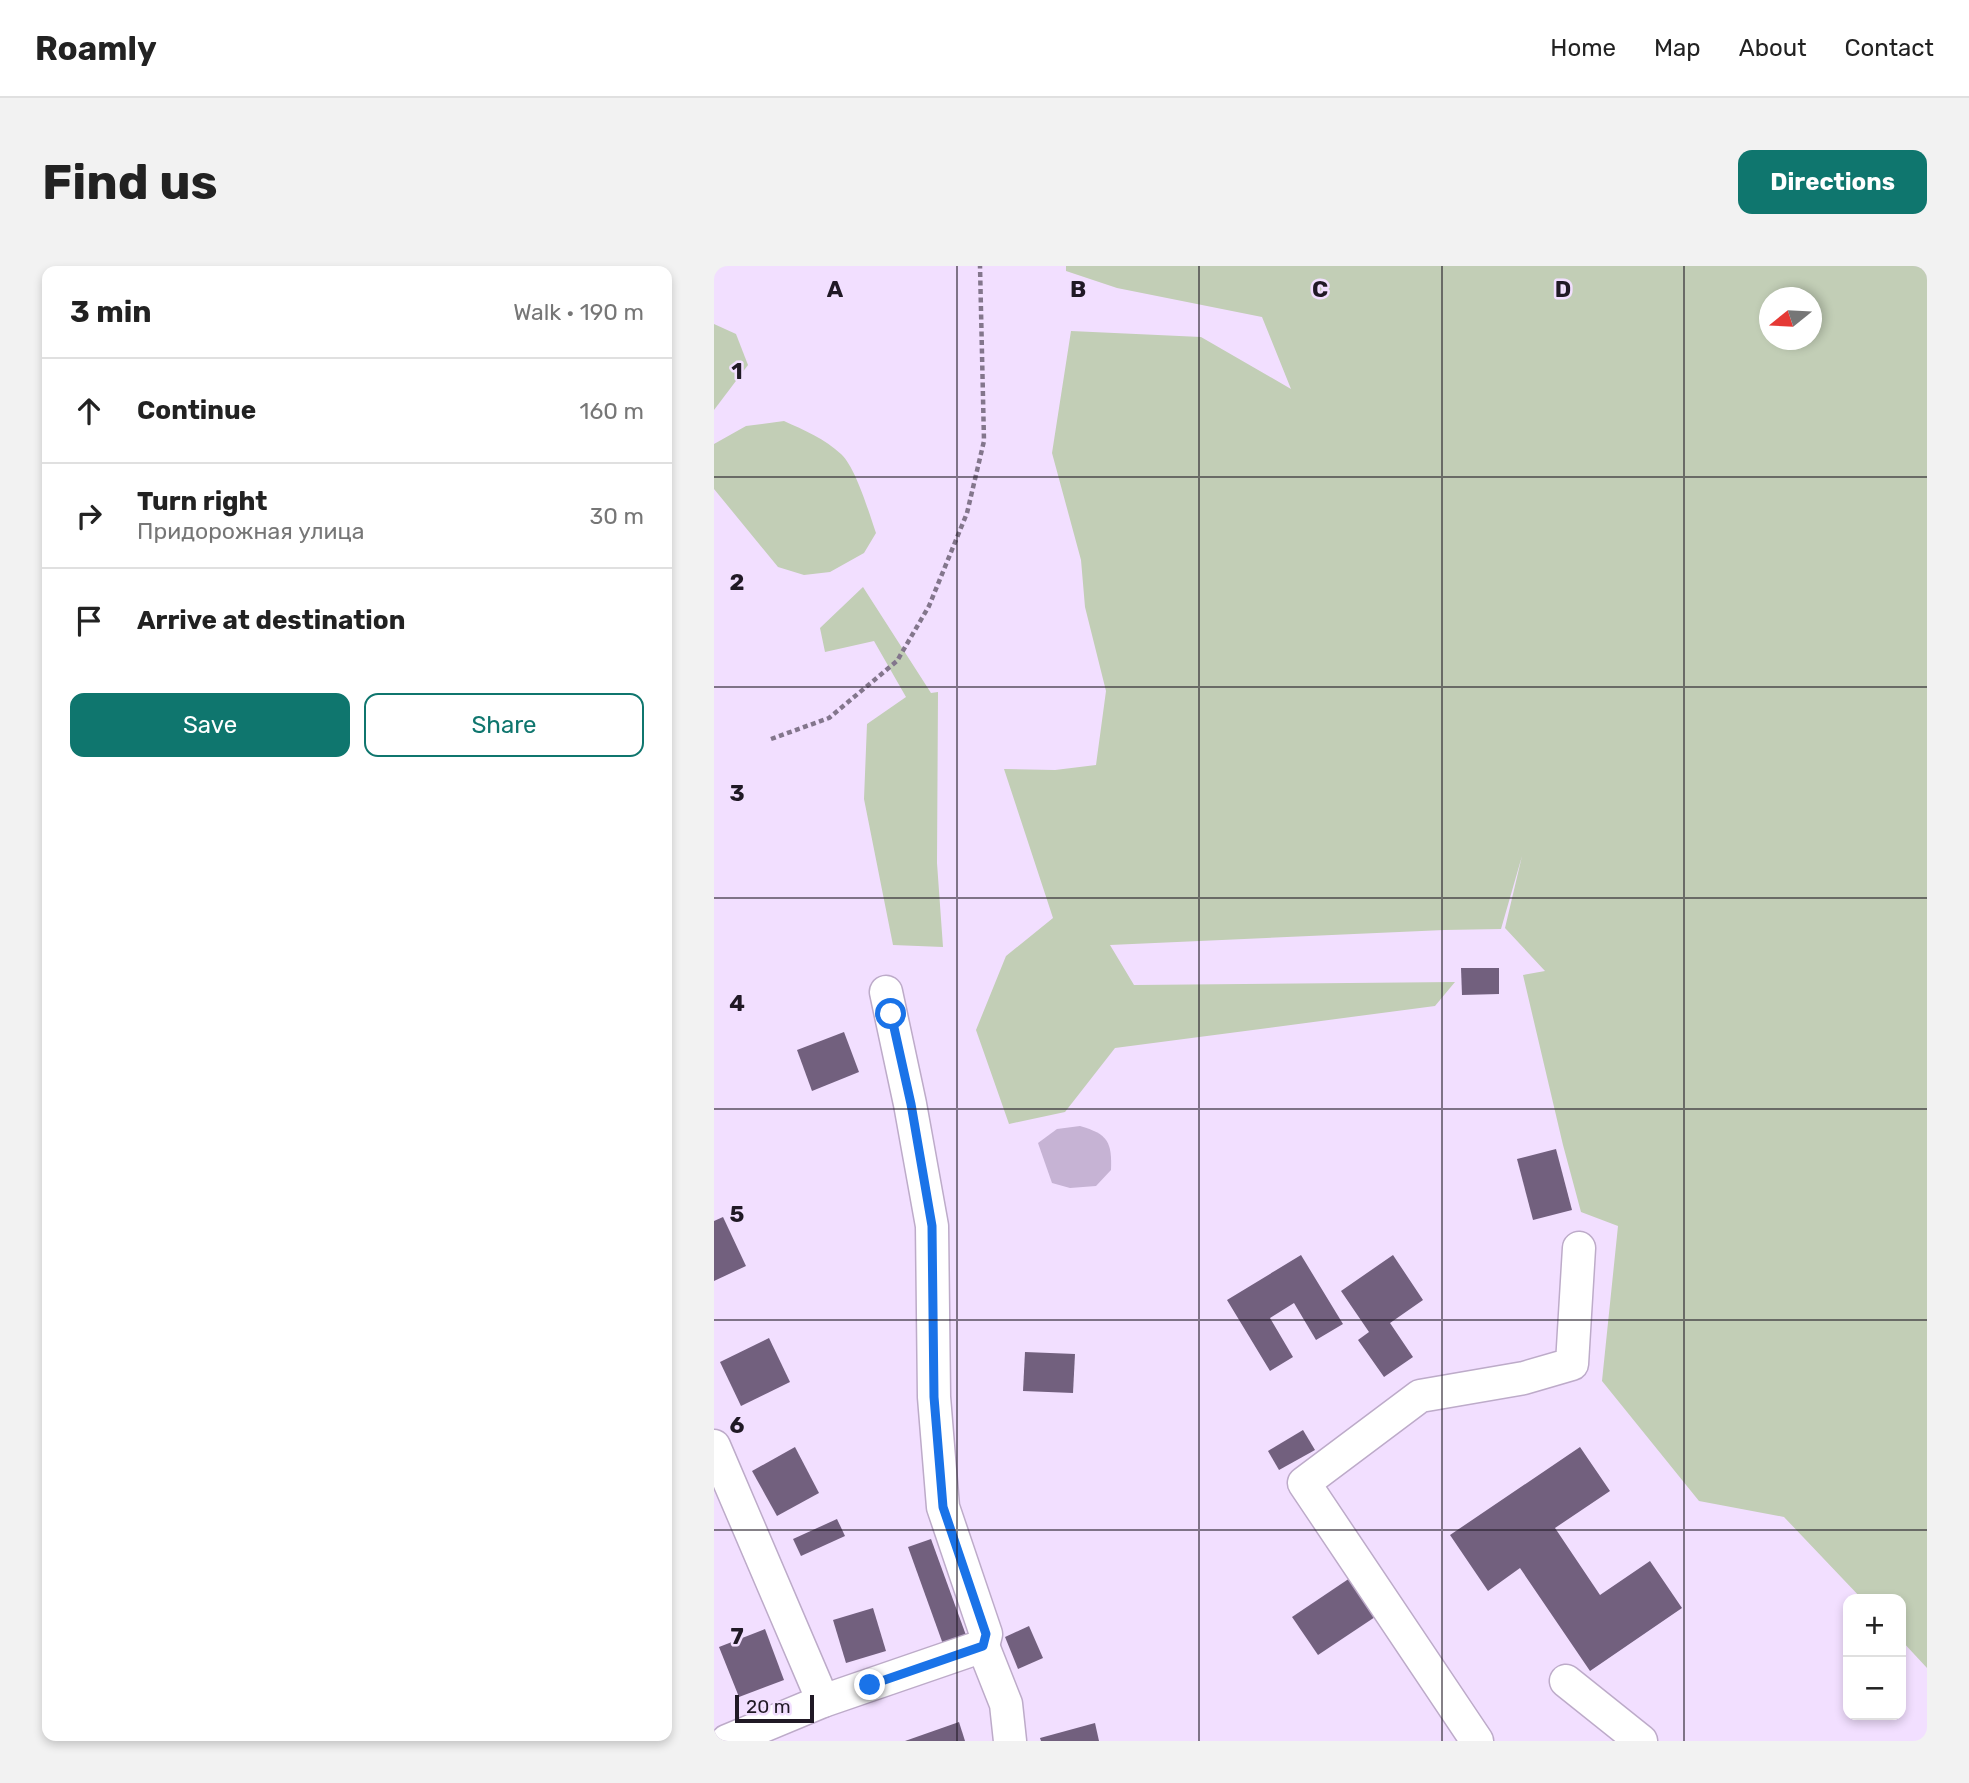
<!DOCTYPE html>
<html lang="en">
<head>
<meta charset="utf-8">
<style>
	body { margin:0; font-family:Rubik,sans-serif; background:#f2f2f2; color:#222 }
	.controls { position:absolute; right:21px; bottom:21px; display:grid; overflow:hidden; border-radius:14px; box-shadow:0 4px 10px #0003 }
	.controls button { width:63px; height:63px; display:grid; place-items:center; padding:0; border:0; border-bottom:2px solid #e0e0e0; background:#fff; color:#222; font:35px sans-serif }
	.compass { position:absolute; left:1045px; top:21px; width:63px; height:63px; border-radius:50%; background:#fff; box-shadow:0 4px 10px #0003; rotate:252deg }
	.scale { position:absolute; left:21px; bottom:18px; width:79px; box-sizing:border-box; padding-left:7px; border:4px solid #201925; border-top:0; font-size:19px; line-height:24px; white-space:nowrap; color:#201925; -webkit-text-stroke:5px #f2dfff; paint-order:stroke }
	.stop { position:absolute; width:21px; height:21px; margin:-16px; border:5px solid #1a73e8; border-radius:50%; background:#fff }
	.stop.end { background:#1a73e8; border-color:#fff; box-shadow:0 2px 7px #0008 }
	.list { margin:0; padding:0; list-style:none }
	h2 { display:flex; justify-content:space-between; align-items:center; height:91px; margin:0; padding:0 28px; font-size:30px }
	h2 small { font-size:23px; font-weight:400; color:#767676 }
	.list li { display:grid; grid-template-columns:46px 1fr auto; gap:21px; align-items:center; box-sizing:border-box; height:105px; padding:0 28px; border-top:2px solid #e0e0e0 }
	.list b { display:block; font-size:26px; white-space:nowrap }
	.list p { margin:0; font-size:23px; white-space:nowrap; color:#767676 }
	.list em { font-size:23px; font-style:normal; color:#767676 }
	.actions { display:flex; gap:14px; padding:21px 28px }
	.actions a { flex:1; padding:16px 0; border:2px solid #0f766e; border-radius:14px; text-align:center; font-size:24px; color:#0f766e }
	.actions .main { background:#0f766e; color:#fff }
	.icon { flex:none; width:38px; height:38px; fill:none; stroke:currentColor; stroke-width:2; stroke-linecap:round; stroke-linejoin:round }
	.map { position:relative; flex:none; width:1213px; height:1475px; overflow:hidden; border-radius:14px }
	header { display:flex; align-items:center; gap:42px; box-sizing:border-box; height:98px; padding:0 35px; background:#fff; border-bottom:2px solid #e0e0e0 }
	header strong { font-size:33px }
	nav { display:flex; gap:38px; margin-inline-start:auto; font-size:24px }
	.intro { display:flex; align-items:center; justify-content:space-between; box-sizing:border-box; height:168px; padding:0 42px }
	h1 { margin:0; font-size:49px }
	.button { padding:18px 32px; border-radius:14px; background:#0f766e; color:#fff; font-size:24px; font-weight:700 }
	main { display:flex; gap:42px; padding:0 42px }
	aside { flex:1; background:#fff; border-radius:14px; box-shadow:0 4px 10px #0003 }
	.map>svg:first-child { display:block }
	.green { fill:#c2ceb6; fill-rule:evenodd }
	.water { fill:#c6b3d4 }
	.building { fill:#72607e }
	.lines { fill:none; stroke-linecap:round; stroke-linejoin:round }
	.minor-casing { stroke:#bdabc9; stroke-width:35 }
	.path { stroke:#83768c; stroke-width:4.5; stroke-dasharray:5 3.5; stroke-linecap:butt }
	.minor { stroke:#fff; stroke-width:32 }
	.route { stroke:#1a73e8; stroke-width:9 }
	.grid { fill:none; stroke:#201925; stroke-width:2; stroke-opacity:0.55 }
	.grid-label { font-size:23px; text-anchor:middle; font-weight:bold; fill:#201925; stroke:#f2dfff; stroke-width:5; stroke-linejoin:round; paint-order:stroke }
</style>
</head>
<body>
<header>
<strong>Roamly</strong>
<nav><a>Home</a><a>Map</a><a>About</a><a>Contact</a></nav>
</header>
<div class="intro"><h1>Find us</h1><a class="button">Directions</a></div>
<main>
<aside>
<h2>3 min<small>Walk · 190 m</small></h2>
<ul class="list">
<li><svg class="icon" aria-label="ahead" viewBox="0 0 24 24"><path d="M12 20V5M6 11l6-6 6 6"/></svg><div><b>Continue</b></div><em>160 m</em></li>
<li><svg class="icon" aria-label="right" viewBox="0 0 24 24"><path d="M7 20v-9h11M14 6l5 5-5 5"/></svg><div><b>Turn right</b><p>Придорожная улица</p></div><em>30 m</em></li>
<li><svg class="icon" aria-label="arrive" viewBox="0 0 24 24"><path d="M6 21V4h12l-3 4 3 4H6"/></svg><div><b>Arrive at destination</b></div></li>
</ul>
<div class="actions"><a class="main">Save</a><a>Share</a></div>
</aside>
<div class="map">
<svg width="1213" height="1475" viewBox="0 0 1213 1475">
	<rect width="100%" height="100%" fill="#f2dfff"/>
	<g class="green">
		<path d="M352,0H1213V1402L1187,1374V1333H1148L1070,1251L985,1235L888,1115L904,960L867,946L849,879L809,709L831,705L791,662L808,590L787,663L730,664L396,679L420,719L741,716L721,740L401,782L351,846L295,858L262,764L292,690L339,652L290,503L341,504L382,499L392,425L371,341L367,294L338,187L357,65L487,71L577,123L548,51L403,22L352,5ZM1056,32H1098V74H1056Z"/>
		<polygon points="0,58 22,68 34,99 0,144"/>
		<path d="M70,155C90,164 111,173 127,188C142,202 155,247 162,267L150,287L116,306L90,309L64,301L0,223V178L32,160Z"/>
		<polygon points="149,321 217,427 224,426 223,597 229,681 179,679 150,533 153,458 192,431 160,375 111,386 106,362"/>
	</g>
	<path class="water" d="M366,860C394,868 398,876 397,904L382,920L356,922L338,917L324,877L343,863Z"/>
	<g class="building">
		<polygon points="747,702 785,702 785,728 748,729"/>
		<polygon points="130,766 145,806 98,825 83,784"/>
		<polygon points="842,883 858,944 819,954 803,893"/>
		<polygon points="9,951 32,1000 0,1015 0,955"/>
		<polygon points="587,989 629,1058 602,1074 580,1037 556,1052 579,1091 556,1105 513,1034"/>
		<polygon points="679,989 709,1034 676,1057 699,1091 670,1111 644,1074 655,1066 627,1025"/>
		<polygon points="55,1072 76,1116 27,1140 6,1096"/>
		<polygon points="311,1086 361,1088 359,1127 309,1125"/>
		<polygon points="589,1164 601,1184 565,1204 554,1185"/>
		<polygon points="81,1181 105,1227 63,1250 38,1205"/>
		<polygon points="866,1181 896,1225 841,1262 886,1329 936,1295 968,1342 876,1405 806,1302 774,1325 736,1269"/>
		<polygon points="123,1253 131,1270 87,1290 79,1273"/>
		<polygon points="217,1273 253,1372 230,1381 194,1281"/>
		<polygon points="636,1312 661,1351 604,1389 578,1351"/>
		<polygon points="159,1342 172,1385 132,1397 119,1354"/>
		<polygon points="315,1360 329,1392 304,1403 291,1371"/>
		<polygon points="51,1363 70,1414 25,1431 5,1381"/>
		<polygon points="245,1456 251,1475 191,1475"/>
		<polygon points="381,1457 385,1475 327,1475 326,1472"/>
	</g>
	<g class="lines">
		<defs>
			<g id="minor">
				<polyline points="172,726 196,838 218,960 220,1131 229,1241 272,1368 269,1380"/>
				<polyline points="0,1180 109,1435"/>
				<polyline points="269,1380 292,1438 296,1475"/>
				<polyline points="852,1415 927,1475"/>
				<polyline points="13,1475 109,1435 269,1380"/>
				<polyline points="763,1475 590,1217 706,1130 810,1112 858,1098 865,982"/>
			</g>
		</defs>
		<use href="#minor" class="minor-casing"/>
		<polyline class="path" points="57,473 115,452 183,395 215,340 253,247 270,175 266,0"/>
		<use href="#minor" class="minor"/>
	</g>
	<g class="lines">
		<polyline class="route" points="156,1419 269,1380 272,1368 229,1241 220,1131 218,960 197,838 177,748"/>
	</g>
	<path class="grid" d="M243,0V1475M485,0V1475M728,0V1475M970,0V1475M0,211H1213M0,421H1213M0,632H1213M0,843H1213M0,1054H1213M0,1264H1213"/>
	<g class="grid-label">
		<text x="121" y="31">A</text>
		<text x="364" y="31">B</text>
		<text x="606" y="31">C</text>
		<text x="849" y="31">D</text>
		<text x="23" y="113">1</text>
		<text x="23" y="324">2</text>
		<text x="23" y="535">3</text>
		<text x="23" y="745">4</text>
		<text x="23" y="956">5</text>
		<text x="23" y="1167">6</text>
		<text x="23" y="1378">7</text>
	</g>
</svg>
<div class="controls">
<button>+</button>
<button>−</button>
</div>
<svg class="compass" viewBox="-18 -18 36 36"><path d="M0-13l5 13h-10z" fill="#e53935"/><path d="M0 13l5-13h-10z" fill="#767676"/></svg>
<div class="scale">20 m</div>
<div class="stop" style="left:177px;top:748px"></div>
<div class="stop end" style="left:156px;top:1419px"></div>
</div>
</main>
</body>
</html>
